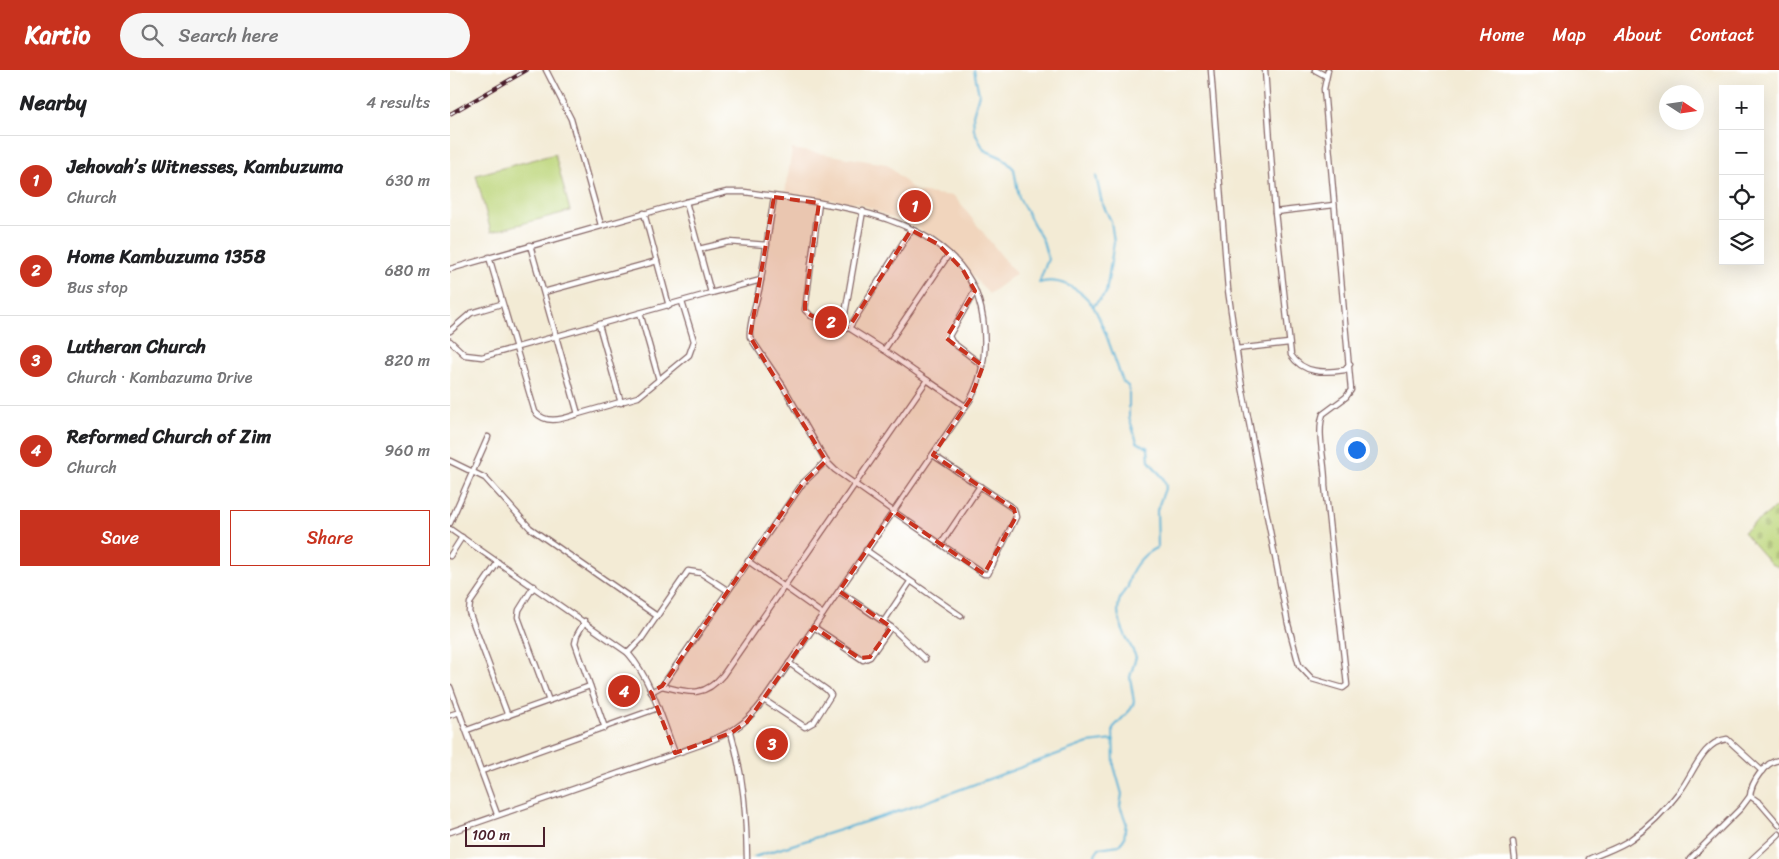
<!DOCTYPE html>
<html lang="en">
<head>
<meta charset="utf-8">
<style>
	body { margin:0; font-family:Sriracha,sans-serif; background:#f6f6f6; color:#202124 }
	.controls { position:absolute; right:15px; top:15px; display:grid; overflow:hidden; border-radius:0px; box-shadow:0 5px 20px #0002 }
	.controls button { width:45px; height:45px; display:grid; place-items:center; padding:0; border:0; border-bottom:1px solid #e0e0e0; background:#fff; color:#202124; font:25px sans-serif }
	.compass { position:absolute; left:1209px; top:15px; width:45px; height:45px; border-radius:50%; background:#fff; box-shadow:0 5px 20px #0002; rotate:102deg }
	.scale { position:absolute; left:15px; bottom:12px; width:80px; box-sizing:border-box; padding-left:5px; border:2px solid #4a1f2b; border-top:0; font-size:14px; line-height:18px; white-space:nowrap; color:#4a1f2b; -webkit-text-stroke:4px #fff; paint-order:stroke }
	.you { position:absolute; left:906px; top:379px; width:18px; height:18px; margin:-12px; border:4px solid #fff; border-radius:50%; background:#1a73e8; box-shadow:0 0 0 8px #1a73e833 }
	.badge { display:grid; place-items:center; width:32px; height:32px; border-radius:50%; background:#c8321e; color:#fff; font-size:16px; font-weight:700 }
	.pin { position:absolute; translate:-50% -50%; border:2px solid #fff; box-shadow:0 1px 5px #0006 }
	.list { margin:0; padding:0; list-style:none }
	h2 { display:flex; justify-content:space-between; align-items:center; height:65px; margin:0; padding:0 20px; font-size:21px }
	h2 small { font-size:16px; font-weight:400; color:#757577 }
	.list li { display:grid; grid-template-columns:32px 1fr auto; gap:15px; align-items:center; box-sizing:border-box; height:90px; padding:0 20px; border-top:1px solid #e0e0e0 }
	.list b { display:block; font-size:19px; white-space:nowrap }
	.list p { margin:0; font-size:16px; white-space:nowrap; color:#757577 }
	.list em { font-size:16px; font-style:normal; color:#757577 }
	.actions { display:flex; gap:10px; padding:15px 20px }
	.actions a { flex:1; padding:11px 0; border:1px solid #c8321e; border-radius:0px; text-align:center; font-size:18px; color:#c8321e }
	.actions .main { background:#c8321e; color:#fff }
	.icon { flex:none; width:28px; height:28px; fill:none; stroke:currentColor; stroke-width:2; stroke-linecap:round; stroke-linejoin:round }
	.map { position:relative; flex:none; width:1329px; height:789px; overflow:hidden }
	header { display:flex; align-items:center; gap:30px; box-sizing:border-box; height:70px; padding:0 25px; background:#c8321e; color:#fff }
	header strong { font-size:24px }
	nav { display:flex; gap:28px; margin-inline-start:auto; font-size:18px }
	.search { width:350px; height:45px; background:#f6f6f6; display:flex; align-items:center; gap:12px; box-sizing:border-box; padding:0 18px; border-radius:28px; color:#757577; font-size:19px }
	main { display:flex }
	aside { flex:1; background:#fff }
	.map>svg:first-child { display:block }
	.built { fill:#f1d5bd }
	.cemetery { fill:url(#cemetery-stones); stroke:#847a53 }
	.garden { fill:#bdd67b; stroke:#847a53 }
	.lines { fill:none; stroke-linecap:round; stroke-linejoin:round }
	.stream { stroke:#5ab2d7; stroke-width:2 }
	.street-casing { stroke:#856666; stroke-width:7 }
	.street { stroke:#fff; stroke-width:4.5 }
	.rail-casing { stroke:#4a1f2b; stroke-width:4 }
	.rail { stroke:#fff; stroke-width:2; stroke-dasharray:5.5; stroke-linecap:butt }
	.marked { fill:#c8321e; fill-opacity:0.2; stroke:#c8321e; stroke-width:4; stroke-dasharray:10 6; stroke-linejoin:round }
</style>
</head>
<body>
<header>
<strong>Kartio</strong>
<div class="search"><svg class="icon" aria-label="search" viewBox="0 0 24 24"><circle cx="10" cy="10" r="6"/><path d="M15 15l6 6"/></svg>Search here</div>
<nav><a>Home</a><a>Map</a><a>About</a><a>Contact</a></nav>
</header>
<main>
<aside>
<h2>Nearby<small>4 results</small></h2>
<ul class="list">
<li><span class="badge">1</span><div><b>Jehovah’s Witnesses, Kambuzuma</b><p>Church</p></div><em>630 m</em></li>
<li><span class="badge">2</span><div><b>Home Kambuzuma 1358</b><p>Bus stop</p></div><em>680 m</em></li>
<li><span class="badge">3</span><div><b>Lutheran Church</b><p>Church · Kambazuma Drive</p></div><em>820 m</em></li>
<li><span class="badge">4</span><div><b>Reformed Church of Zim</b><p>Church</p></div><em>960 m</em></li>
</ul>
<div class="actions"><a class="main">Save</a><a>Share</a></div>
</aside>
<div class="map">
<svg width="1329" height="789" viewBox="0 0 1329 789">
	<defs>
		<pattern id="cemetery-stones" width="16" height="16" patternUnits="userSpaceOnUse" patternTransform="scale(1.25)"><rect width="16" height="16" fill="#bdd67b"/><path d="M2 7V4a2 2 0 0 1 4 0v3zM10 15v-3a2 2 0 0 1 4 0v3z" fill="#a4b76a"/></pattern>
	</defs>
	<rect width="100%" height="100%" fill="#fff"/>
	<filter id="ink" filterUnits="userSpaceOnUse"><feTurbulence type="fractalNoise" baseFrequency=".02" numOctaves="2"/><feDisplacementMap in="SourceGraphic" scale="10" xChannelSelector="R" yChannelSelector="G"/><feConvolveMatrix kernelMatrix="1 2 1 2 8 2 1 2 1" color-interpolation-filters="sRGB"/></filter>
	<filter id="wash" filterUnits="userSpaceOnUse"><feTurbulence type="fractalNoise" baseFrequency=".0096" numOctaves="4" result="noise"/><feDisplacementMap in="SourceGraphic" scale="20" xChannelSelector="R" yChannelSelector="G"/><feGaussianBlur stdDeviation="1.12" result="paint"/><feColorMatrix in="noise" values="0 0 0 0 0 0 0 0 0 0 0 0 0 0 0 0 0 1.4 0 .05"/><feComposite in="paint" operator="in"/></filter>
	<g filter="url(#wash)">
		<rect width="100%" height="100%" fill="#f3ebd5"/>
		<polygon class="built" points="342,79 437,94 466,122 504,126 566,204 539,224 488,168 408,133 335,124"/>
		<polygon class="cemetery" points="1329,435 1329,497 1321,494 1293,462"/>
		<polygon class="garden" points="105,84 120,141 41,162 26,105"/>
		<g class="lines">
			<g class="stream">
				<path d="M524,0L529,24L523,45L524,60L534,80L553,88L564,99L569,128L593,171L598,189L589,213C608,207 632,219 643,236C654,254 665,291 673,312L679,317V347L687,372L698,378L699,391L713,408L716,416L707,440L708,477C692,484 679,500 678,517C656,538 676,565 686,587L680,607L684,632L681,639L663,658L664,696L672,724L670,736L676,752L674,769L669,775L649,778L645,784L646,789"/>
				<polyline points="643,236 656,223 664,172 661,151 652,133 646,106"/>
				<polyline points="304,787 459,738 638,673 664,670"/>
			</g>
		</g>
	</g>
	<g filter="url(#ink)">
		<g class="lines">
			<defs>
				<g id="street">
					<polyline points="96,0 121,49 151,155"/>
					<path d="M761,0L778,220L791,311L838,554L849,595L862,609L893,618L897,615L875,416C876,394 866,364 873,344L896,327L901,320L874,19L878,0"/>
					<path d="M815,0L825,142L841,285C853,304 875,303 895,300L900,294"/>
					<polyline points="865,0 876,6"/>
					<polyline points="369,133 355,240 361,246 399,258 434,280 499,184"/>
					<polyline points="825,142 884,135"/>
					<polyline points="194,143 219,236"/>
					<polyline points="80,175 128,344 188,327 239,285 244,271 232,232"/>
					<polyline points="249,179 279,172 317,175"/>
					<path d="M39,187L85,342C97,355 112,349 128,344"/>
					<path d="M0,199L236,132L277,122H294C377,134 518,142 533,249C537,278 534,305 520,330L314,630C294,657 280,663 250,675L0,762"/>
					<path d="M311,210C309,226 298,254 300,267L333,316L376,391"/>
					<polyline points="525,221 499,266 502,272 533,296"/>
					<polyline points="94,222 207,191"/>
					<polyline points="261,223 311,210 324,127"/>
					<polyline points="190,243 209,310"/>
					<polyline points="149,255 171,333"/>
					<polyline points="393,255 413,141"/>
					<polyline points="399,258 461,160"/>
					<polyline points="0,261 21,243 51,234"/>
					<polyline points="0,271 15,285 32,287 261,223 236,132"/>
					<polyline points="786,279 839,273"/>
					<polyline points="477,310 515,336"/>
					<polyline points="0,391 35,408 80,458 207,546"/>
					<polyline points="0,453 38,367"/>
					<path d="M0,459L178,583C202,611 212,649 225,683"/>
					<polyline points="491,474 530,416"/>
					<polyline points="416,480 511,546"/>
					<polyline points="0,486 12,467"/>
					<polyline points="298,491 373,544"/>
					<polyline points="48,492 20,533 19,542 58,646"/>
					<polyline points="84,516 69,540 68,547 99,631"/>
					<polyline points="389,521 441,557 475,589"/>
					<polyline points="135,551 127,565 125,573 155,658"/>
					<polyline points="434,551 460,512"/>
					<polyline points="364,557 413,590 420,587 441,557"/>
					<polyline points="178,583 192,568 238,501 251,503 277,520"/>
					<path d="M212,616C238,622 253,629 273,605L477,310L434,280"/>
					<polyline points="0,617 47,744"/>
					<polyline points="201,622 212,616 353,413 376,391 385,400 443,441 534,504 538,504 566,447 564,439 483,385"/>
					<polyline points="314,630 355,657 364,652 381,625 377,620 339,593"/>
					<polyline points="0,645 10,642"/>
					<polyline points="17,660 140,616"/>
					<path d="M281,663C294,708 296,742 297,789"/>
					<polyline points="32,701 208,638"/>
					<path d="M1300,726C1301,712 1315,692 1329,690"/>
					<polyline points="1063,772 1065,789"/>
					<path d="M1139,789C1153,782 1169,778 1181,769C1199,757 1217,738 1230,721C1244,703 1252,672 1277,669L1312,701"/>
					<polyline points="1240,789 1291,738 1300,726 1310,733 1329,755"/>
					<polyline points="1302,789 1329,764"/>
				</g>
			</defs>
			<use href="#street" class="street-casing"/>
			<use href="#street" class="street"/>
			<defs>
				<polyline id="rail" points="0,44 77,0"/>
			</defs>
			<use href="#rail" class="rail-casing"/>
			<use href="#rail" class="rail"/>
		</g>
	</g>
	<path class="marked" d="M324,127L369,133L355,234V242L368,249L399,257L461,160L488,174L513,200L525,221L496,268L533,296L520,330L483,385L564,439L566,447L534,504L443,441L389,521L441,557L420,587L409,588L364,557L297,652L281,663L225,683L201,622L212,616L353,413L376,391L300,267Z"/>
</svg>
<div class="controls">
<button>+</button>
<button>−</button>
<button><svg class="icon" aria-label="locate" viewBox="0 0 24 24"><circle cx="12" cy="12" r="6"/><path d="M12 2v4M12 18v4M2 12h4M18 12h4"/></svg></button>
<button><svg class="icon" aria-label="layers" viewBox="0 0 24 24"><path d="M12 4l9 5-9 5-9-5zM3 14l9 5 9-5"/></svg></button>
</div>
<svg class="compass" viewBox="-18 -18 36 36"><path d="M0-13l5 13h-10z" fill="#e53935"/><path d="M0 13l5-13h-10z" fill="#757577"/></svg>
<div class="scale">100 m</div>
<div class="you"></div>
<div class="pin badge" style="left:465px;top:136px">1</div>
<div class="pin badge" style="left:381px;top:252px">2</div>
<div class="pin badge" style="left:322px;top:674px">3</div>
<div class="pin badge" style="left:174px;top:621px">4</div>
</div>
</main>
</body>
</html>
